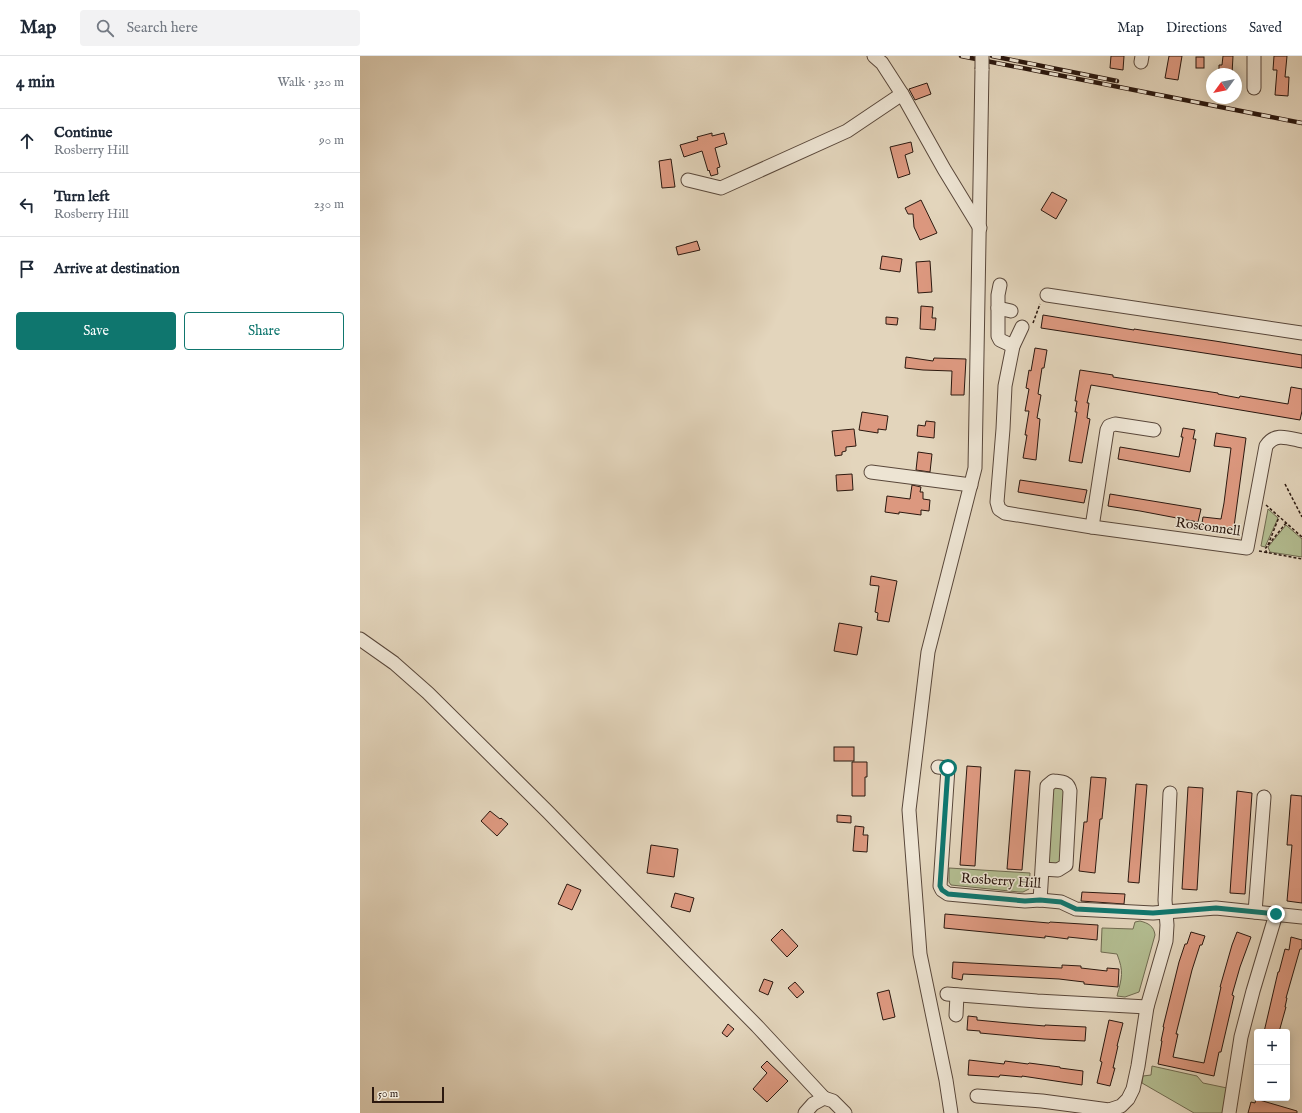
<!DOCTYPE html>
<html lang="en">
<head>
<meta charset="utf-8">
<style>
	body { margin:0; font-family:"IM FELL English",serif; background:#f2f2f3; color:#1f2937 }
	.controls { position:absolute; right:12px; bottom:12px; display:grid; overflow:hidden; border-radius:4px; box-shadow:0 2px 10px #0003 }
	.controls button { width:36px; height:36px; display:grid; place-items:center; padding:0; border:0; border-bottom:1px solid #e0e1e3; background:#fff; color:#1f2937; font:20px sans-serif }
	.compass { position:absolute; left:846px; top:12px; width:36px; height:36px; border-radius:50%; background:#fff; box-shadow:0 2px 10px #0003; rotate:237deg }
	.scale { position:absolute; left:12px; bottom:10px; width:72px; box-sizing:border-box; padding-left:4px; border:2px solid #2b180f; border-top:0; font-size:11px; line-height:14px; white-space:nowrap; color:#2b180f; -webkit-text-stroke:3px #ede4d3; paint-order:stroke }
	.stop { position:absolute; width:12px; height:12px; margin:-9px; border:3px solid #0f766e; border-radius:50%; background:#fff }
	.stop.end { background:#0f766e; border-color:#fff; box-shadow:0 1px 4px #0008 }
	.list { margin:0; padding:0; list-style:none }
	h2 { display:flex; justify-content:space-between; align-items:center; height:52px; margin:0; padding:0 16px; font-size:17px }
	h2 small { font-size:13px; font-weight:400; color:#747a83 }
	.list li { display:grid; grid-template-columns:26px 1fr auto; gap:12px; align-items:center; box-sizing:border-box; height:64px; padding:0 16px; border-top:1px solid #e0e1e3 }
	.list b { display:block; font-size:15px; white-space:nowrap }
	.list p { margin:0; font-size:13px; white-space:nowrap; color:#747a83 }
	.list em { font-size:13px; font-style:normal; color:#747a83 }
	.actions { display:flex; gap:8px; padding:12px 16px }
	.actions a { flex:1; padding:9px 0; border:1px solid #0f766e; border-radius:4px; text-align:center; font-size:14px; color:#0f766e }
	.actions .main { background:#0f766e; color:#fff }
	.icon { flex:none; width:22px; height:22px; fill:none; stroke:currentColor; stroke-width:2; stroke-linecap:round; stroke-linejoin:round }
	.map { position:relative; flex:none; width:942px; height:1057px; overflow:hidden }
	header { display:flex; align-items:center; gap:24px; box-sizing:border-box; height:56px; padding:0 20px; background:#fff; border-bottom:1px solid #e0e1e3 }
	header strong { font-size:19px }
	nav { display:flex; gap:22px; margin-inline-start:auto; font-size:14px }
	.search { width:280px; height:36px; background:#f2f2f3; display:flex; align-items:center; gap:10px; box-sizing:border-box; padding:0 14px; border-radius:4px; color:#747a83; font-size:15px }
	main { display:flex }
	aside { flex:1; background:#fff }
	.map>svg:first-child { display:block }
	.green { fill:#b3bd91; stroke:#6f6a50 }
	.building { fill:#dc987f; stroke:#2b180f }
	.lines { fill:none; stroke-linecap:round; stroke-linejoin:round }
	.minor-casing { stroke:#59473a; stroke-width:15 }
	.path { stroke:#2b180f; stroke-width:1.5; stroke-dasharray:3 2; stroke-linecap:butt }
	.minor { stroke:#ede4d3; stroke-width:13 }
	.rail-casing { stroke:#2b180f; stroke-width:4.5 }
	.rail { stroke:#ede4d3; stroke-width:3; stroke-dasharray:9; stroke-linecap:butt }
	.minor-bridge-casing { stroke:#59473a; stroke-width:15; stroke-linecap:butt }
	.minor-bridge { stroke:#ede4d3; stroke-width:13 }
	.route { stroke:#0f766e; stroke-width:5 }
	.labels { text-anchor:middle; dominant-baseline:central; stroke-width:3; stroke-linejoin:round; paint-order:stroke }
	.street-label { font-size:14px; fill:#2b180f; stroke:#ede4d3 }
</style>
</head>
<body>
<header>
<strong>Map</strong>
<div class="search"><svg class="icon" aria-label="search" viewBox="0 0 24 24"><circle cx="10" cy="10" r="6"/><path d="M15 15l6 6"/></svg>Search here</div>
<nav><a>Map</a><a>Directions</a><a>Saved</a></nav>
</header>
<main>
<aside>
<h2>4 min<small>Walk · 320 m</small></h2>
<ul class="list">
<li><svg class="icon" aria-label="ahead" viewBox="0 0 24 24"><path d="M12 20V5M6 11l6-6 6 6"/></svg><div><b>Continue</b><p>Rosberry Hill</p></div><em>90 m</em></li>
<li><svg class="icon" aria-label="left" viewBox="0 0 24 24"><path d="M17 20v-9H6M10 6l-5 5 5 5"/></svg><div><b>Turn left</b><p>Rosberry Hill</p></div><em>230 m</em></li>
<li><svg class="icon" aria-label="arrive" viewBox="0 0 24 24"><path d="M6 21V4h12l-3 4 3 4H6"/></svg><div><b>Arrive at destination</b></div></li>
</ul>
<div class="actions"><a class="main">Save</a><a>Share</a></div>
</aside>
<div class="map">
<svg width="942" height="1057" viewBox="0 0 942 1057">
	<rect width="100%" height="100%" fill="#e3d5bc"/>
	<filter id="stains"><feTurbulence type="fractalNoise" baseFrequency=".005" numOctaves="4"/><feColorMatrix values="0 0 0 0 .2 0 0 0 0 .09 0 0 0 0 .02 0 0 0 .5 -.17"/></filter>
	<radialGradient id="worn" r=".72"><stop offset=".6" stop-color="#630" stop-opacity="0"/><stop offset="1" stop-color="#630" stop-opacity=".3"/></radialGradient>
	<g class="green">
		<polygon points="908,453 918,462 905,491 901,490"/>
		<polygon points="926,469 942,483 942,501 910,496 908,491"/>
		<polygon points="695,730 704,733 700,808 687,808 689,737"/>
		<polygon points="589,812 670,817 669,833 663,836 659,836 591,829 589,826"/>
		<path d="M780,865C788,867 794,870 795,879L779,936L765,941L757,940C762,921 764,916 757,898L741,896L742,872L773,873L775,866Z"/>
		<polygon points="792,1010 837,1020 843,1027 867,1032 864,1057 834,1057 782,1027 783,1020 791,1019"/>
	</g>
	<g class="building">
		<polygon points="751,0 764,0 763,14 750,12"/>
		<polygon points="809,0 822,0 818,24 805,22"/>
		<polygon points="863,0 873,0 872,18 859,18 859,9 862,9"/>
		<polygon points="914,0 927,0 925,21 929,21 928,40 915,39 917,14 913,14"/>
		<rect x="836" y="1" width="8" height="11"/>
		<polygon points="567,27 571,38 555,44 549,33"/>
		<polygon points="352,77 352,80 364,77 367,88 355,92 360,111 357,112 358,118 351,120 349,114 348,115 342,95 324,101 320,89 338,84 337,81"/>
		<polygon points="551,86 553,96 545,99 550,118 538,122 530,91"/>
		<polygon points="311,103 315,131 302,132 299,105"/>
		<polygon points="692,136 707,144 696,163 681,154"/>
		<polygon points="561,144 577,177 560,184 554,171 553,158 548,158 545,152"/>
		<polygon points="337,185 340,194 318,199 316,191"/>
		<polygon points="522,200 542,203 540,216 520,213"/>
		<polygon points="570,205 572,236 558,237 556,206"/>
		<polygon points="561,250 573,251 572,262 576,262 575,274 560,273"/>
		<polygon points="683,259 774,274 774,273 787,275 855,285 942,299 942,312 681,272"/>
		<polygon points="526,261 538,262 537,269 526,268"/>
		<polygon points="675,292 687,294 684,312 682,312 678,338 681,339 677,362 680,363 676,404 663,402 667,379 665,379 669,355 665,355 669,333 666,332 669,314 671,315"/>
		<polygon points="546,301 573,305 574,302 606,303 604,339 591,339 592,315 563,314 545,312"/>
		<polygon points="720,314 753,319 753,321 858,337 858,338 879,342 880,340 928,348 931,331 942,333 942,355 940,364 731,329 727,347 729,347 727,362 730,363 722,407 709,405 717,356 715,356 717,345 715,345"/>
		<polygon points="502,356 528,360 526,374 518,373 518,377 499,374"/>
		<polygon points="566,365 575,366 574,382 557,380 558,369 565,370"/>
		<polygon points="823,372 835,374 833,383 836,383 830,416 758,403 760,391 819,401 823,381 821,381"/>
		<polygon points="494,373 496,390 486,391 486,395 482,396 482,399 475,400 472,375"/>
		<polygon points="856,377 886,382 873,478 841,473 843,461 861,463 864,447 871,392 854,390"/>
		<polygon points="558,396 572,398 570,416 556,414"/>
		<polygon points="492,418 493,434 477,435 476,419"/>
		<polygon points="660,424 727,434 724,447 658,436"/>
		<polygon points="552,429 561,431 560,436 563,436 563,443 570,444 569,455 561,454 561,459 539,456 539,458 525,456 527,440 550,443"/>
		<polygon points="750,438 841,453 838,466 780,455 748,450"/>
		<polygon points="511,520 537,525 529,566 517,564 518,557 515,556 519,530 510,529"/>
		<polygon points="479,567 502,571 497,599 474,595"/>
		<rect x="474" y="691" width="20" height="14"/>
		<polygon points="492,706 507,706 507,721 505,721 505,740 492,740"/>
		<polygon points="607,710 621,711 615,810 600,809"/>
		<polygon points="655,714 670,715 662,814 647,813"/>
		<polygon points="731,721 746,722 742,763 740,763 735,817 719,815 724,766 727,766"/>
		<polygon points="776,728 787,729 779,827 768,826"/>
		<polygon points="828,731 843,732 837,834 822,833"/>
		<polygon points="877,735 892,737 885,838 870,837"/>
		<polygon points="931,739 942,740 942,847 927,845 932,789 927,789"/>
		<polygon points="130,755 140,763 141,762 148,768 137,780 121,765"/>
		<polygon points="477,759 491,760 491,767 477,766"/>
		<polygon points="495,770 504,771 503,779 508,779 507,796 493,795"/>
		<polygon points="291,789 318,793 314,821 287,817"/>
		<polygon points="207,828 221,834 212,854 198,848"/>
		<polygon points="722,836 765,838 764,848 721,845"/>
		<polygon points="315,837 334,842 330,856 311,851"/>
		<polygon points="585,858 689,867 690,866 738,869 737,884 708,881 708,883 685,880 685,882 584,872"/>
		<polygon points="422,873 438,890 427,901 411,884"/>
		<polygon points="831,876 845,880 842,889 840,889 832,914 816,978 818,978 813,1001 844,1007 861,931 860,931 872,889 877,876 891,881 880,911 872,939 874,940 861,996 859,996 854,1020 798,1008 802,985 801,985 804,971 803,971 819,906 825,888 827,888"/>
		<polygon points="931,881 942,884 942,893 940,893 926,942 927,942 925,951 926,951 919,976 904,976 918,916 919,916 925,893 929,894"/>
		<polygon points="593,906 702,912 702,909 721,910 721,912 747,915 747,912 759,913 758,931 724,928 724,926 699,923 603,918 602,924 592,922"/>
		<polygon points="404,923 413,926 408,939 399,935"/>
		<polygon points="435,926 444,936 437,942 428,932"/>
		<polygon points="529,934 535,961 523,964 517,937"/>
		<polygon points="608,960 617,961 617,964 648,967 685,970 685,969 726,971 725,985 684,983 620,977 620,975 607,974"/>
		<polygon points="749,964 763,967 757,990 758,990 753,1012 755,1012 750,1030 737,1027 742,1006 740,1005"/>
		<polygon points="368,968 374,973 367,981 362,977"/>
		<polygon points="609,1004 644,1008 645,1005 668,1008 669,1007 700,1011 700,1012 723,1015 722,1029 662,1020 662,1021 640,1019 639,1021 608,1019"/>
		<polygon points="407,1005 428,1025 407,1046 393,1033 407,1017 401,1011"/>
		<polygon points="896,1043 937,1055 937,1057 888,1057 891,1046 895,1047"/>
	</g>
	<g class="lines">
		<defs>
			<g id="minor">
				<polyline points="781,6 782,0"/>
				<polyline points="894,32 894,0"/>
				<polyline points="542,38 584,113 620,172"/>
				<polyline points="328,124 361,132 487,75 542,38 522,7 514,0"/>
				<polyline points="640,229 638,239 638,280 640,284 653,290"/>
				<polyline points="687,239 942,277"/>
				<polyline points="638,252 651,255"/>
				<path d="M662,271L653,290L645,330L643,373L637,446L639,453L645,457L732,471L887,492L906,390C915,376 928,382 942,385"/>
				<polyline points="511,416 611,429"/>
				<polyline points="732,471 747,374 749,370 755,368 794,374"/>
				<polyline points="0,583 34,607 68,637 188,756 324,896 397,970 464,1042"/>
				<polyline points="578,711 588,712 580,830 582,834 588,838 665,845 680,844 701,846 716,853 793,857 856,852 942,861"/>
				<path d="M680,844L681,829L687,730L693,725C701,726 708,725 710,735L706,809L698,814L682,813"/>
				<polyline points="895,856 904,741"/>
				<polyline points="587,938 677,945 787,951"/>
				<polyline points="596,959 597,939"/>
				<polyline points="617,1040 682,1045 749,1054 761,1050 768,1043 773,1033 778,1010 787,951 806,885 807,869 805,844 810,737"/>
				<polyline points="445,1057 453,1048 464,1042 473,1045 485,1057"/>
				<polyline points="591,1057 586,1024 560,898 549,754 568,596 615,412 622,13"/>
				<polyline points="869,1057 881,981 893,935 916,858"/>
			</g>
		</defs>
		<use href="#minor" class="minor-casing"/>
		<g class="path">
			<polyline points="673,267 680,248"/>
			<polyline points="925,428 942,461"/>
			<polyline points="906,449 942,481"/>
			<polyline points="908,489 919,461"/>
			<polyline points="899,495 942,503"/>
			<polyline points="907,497 905,493 926,467"/>
		</g>
		<use href="#minor" class="minor"/>
		<defs>
			<g id="rail">
				<polyline points="601,0 942,67"/>
				<polyline points="632,0 757,25"/>
			</g>
		</defs>
		<use href="#rail" class="rail-casing"/>
		<use href="#rail" class="rail"/>
		<defs>
			<polyline id="minor-bridge" points="622,0 622,13"/>
		</defs>
		<use href="#minor-bridge" class="minor-bridge-casing"/>
		<use href="#minor-bridge" class="minor-bridge"/>
	</g>
	<g class="lines">
		<polyline class="route" points="588,712 580,830 582,834 588,838 665,845 680,844 701,846 716,853 793,857 856,852 916,858"/>
	</g>
	<g class="labels">
		<g class="street-label">
			<text transform="translate(848 471) rotate(8)">Rosconnell</text>
			<text transform="translate(641 825) rotate(4)">Rosberry Hill</text>
		</g>
	</g>
	<rect width="100%" height="100%" filter="url(#stains)"/>
	<rect width="100%" height="100%" fill="url(#worn)"/>
</svg>
<div class="controls">
<button>+</button>
<button>−</button>
</div>
<svg class="compass" viewBox="-18 -18 36 36"><path d="M0-13l5 13h-10z" fill="#e53935"/><path d="M0 13l5-13h-10z" fill="#747a83"/></svg>
<div class="scale">50 m</div>
<div class="stop" style="left:588px;top:712px"></div>
<div class="stop end" style="left:916px;top:858px"></div>
</div>
</main>
</body>
</html>
